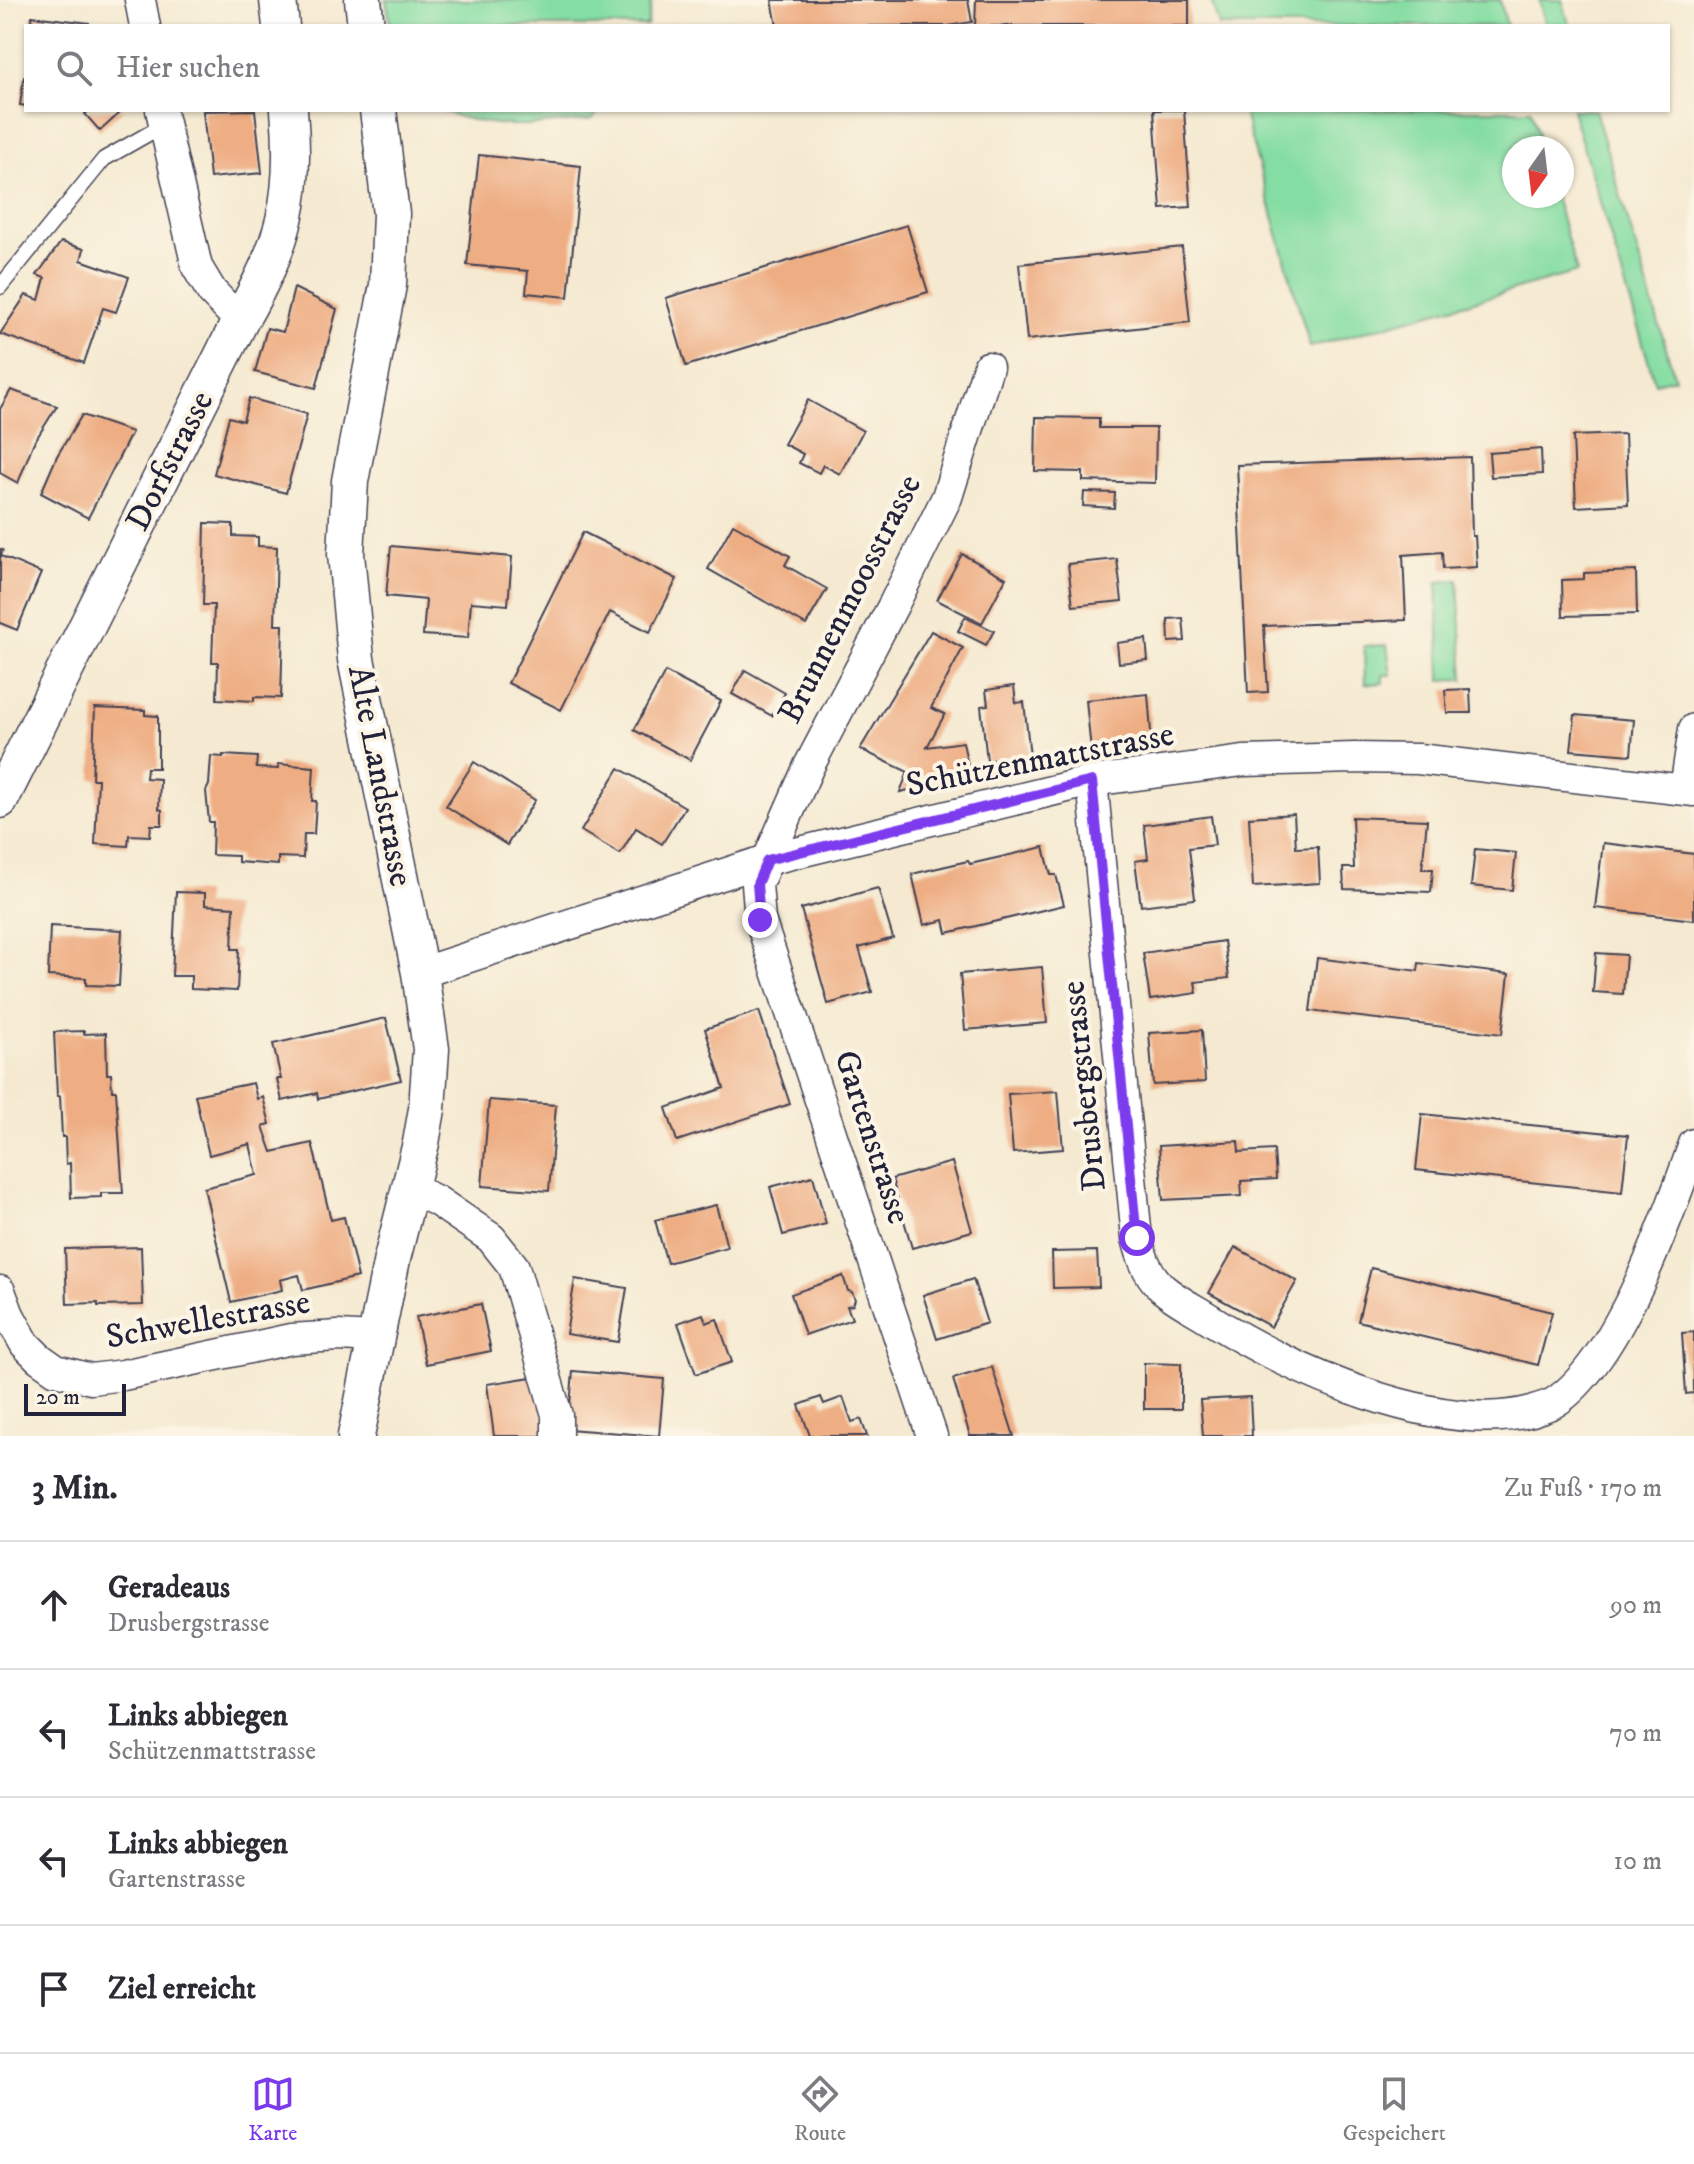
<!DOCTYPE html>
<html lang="de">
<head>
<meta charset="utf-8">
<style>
	body { margin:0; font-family:"IM FELL DW Pica",serif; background:#f7f7f7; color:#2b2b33 }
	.compass { position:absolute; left:1502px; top:136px; width:72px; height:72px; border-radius:50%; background:#fff; box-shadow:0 2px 6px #0004; rotate:194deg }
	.scale { position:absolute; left:24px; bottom:20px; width:102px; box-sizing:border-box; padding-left:8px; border:4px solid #22223b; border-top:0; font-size:22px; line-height:28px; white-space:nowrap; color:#22223b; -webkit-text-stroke:6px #fcf5e5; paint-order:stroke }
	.stop { position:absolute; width:24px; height:24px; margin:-18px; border:6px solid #7c3aed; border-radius:50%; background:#fff }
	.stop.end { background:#7c3aed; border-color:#fff; box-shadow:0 2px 8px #0008 }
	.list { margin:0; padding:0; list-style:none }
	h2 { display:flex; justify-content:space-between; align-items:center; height:104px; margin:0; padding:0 32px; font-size:34px }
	h2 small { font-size:26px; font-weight:400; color:#7c7c81 }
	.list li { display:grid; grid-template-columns:52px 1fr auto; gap:24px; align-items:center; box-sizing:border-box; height:128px; padding:0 32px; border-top:2px solid #e1e1e2 }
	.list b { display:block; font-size:30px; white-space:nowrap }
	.list p { margin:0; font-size:26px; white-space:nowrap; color:#7c7c81 }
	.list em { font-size:26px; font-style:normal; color:#7c7c81 }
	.icon { flex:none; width:44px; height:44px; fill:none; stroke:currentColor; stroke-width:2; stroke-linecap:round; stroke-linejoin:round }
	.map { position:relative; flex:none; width:1694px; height:1436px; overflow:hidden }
	.search { position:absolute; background:#fff; box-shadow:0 2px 6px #0004; left:24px; right:24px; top:24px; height:88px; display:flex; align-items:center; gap:20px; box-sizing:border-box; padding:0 28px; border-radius:0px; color:#7c7c81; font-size:30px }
	.sheet { height:616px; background:#fff }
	nav { display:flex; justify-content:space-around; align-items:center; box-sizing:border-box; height:112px; border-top:2px solid #e1e1e2; background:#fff; font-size:22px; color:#7c7c81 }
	nav a { display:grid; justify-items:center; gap:4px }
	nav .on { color:#7c3aed }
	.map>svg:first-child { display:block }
	.green { fill:#84dda2; stroke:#53806e; stroke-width:2 }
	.building { fill:#eead83 }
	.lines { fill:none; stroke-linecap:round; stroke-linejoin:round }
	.service-casing { stroke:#424052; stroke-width:17 }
	.minor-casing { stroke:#424052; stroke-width:33 }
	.tertiary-casing { stroke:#424052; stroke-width:39 }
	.service { stroke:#fff; stroke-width:14 }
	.minor { stroke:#fff; stroke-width:30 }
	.tertiary { stroke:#fff; stroke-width:36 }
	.route { stroke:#7c3aed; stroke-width:10 }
	.labels { text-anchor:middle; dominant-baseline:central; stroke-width:8; stroke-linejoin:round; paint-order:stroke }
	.street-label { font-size:34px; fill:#22223b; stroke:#fcf5e5 }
</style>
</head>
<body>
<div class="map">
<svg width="1694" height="1436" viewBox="0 0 1694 1436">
	<rect width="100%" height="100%" fill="#fcf5e5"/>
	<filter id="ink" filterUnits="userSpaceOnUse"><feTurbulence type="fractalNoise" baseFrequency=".0125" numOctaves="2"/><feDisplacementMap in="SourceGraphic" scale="16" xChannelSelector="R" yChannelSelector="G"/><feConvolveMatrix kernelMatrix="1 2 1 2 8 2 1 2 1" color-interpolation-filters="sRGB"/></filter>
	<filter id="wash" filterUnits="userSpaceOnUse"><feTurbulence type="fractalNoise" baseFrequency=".006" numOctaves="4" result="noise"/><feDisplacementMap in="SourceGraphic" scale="32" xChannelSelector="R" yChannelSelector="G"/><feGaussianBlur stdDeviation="1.8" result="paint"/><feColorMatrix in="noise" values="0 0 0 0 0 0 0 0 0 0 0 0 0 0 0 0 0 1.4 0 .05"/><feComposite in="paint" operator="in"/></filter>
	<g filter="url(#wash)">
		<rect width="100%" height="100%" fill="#f5ead1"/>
		<g class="green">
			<polygon points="386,0 652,0 647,26 391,26"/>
			<polygon points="1211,0 1500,0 1507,26 1219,26"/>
			<polygon points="1539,0 1562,0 1570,26 1546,26"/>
			<path d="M439,110H599L593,119C537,126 492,131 439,110Z"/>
			<polygon points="1243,110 1531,110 1542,148 1514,148 1514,196 1555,196 1577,272 1310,347"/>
			<polygon points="1572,110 1595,110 1675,378 1655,383"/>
			<polygon points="1458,580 1464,679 1441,680 1437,582"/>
			<polygon points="1387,645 1391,675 1383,675 1383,683 1365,684 1364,646"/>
		</g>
		<g id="blocks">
			<g class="building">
				<polygon points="772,0 968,0 972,22 948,26 777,26"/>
				<polygon points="976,0 1189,0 1189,26 975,26"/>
				<polygon points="32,16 89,23 89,26 31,26"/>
				<polygon points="24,77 26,77 26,106 20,105"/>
				<polygon points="90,110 123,110 100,131 85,114"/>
				<polygon points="255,110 262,173 210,178 203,111"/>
				<polygon points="1154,110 1184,110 1191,207 1161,209"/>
				<polygon points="479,155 581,166 568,297 526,293 528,271 467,265"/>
				<polygon points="907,225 928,292 686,366 666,298"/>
				<polygon points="61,242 84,249 81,260 129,277 116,312 103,308 84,363 0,334 26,295 39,300 45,278 37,275"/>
				<polygon points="1182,247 1190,322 1027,340 1019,264"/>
				<polygon points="294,288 337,309 316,388 255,372 267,328 283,332"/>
				<polygon points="11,390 57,406 33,444 18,483 0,473 0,409"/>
				<polygon points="249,398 307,414 286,493 214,474 229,417 243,421"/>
				<polygon points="808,400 863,431 840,474 823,465 819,473 799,463 803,454 784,444"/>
				<polygon points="82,415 132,432 88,518 41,493 57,456"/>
				<polygon points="1036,417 1099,418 1099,428 1156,428 1155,483 1083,481 1083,472 1035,471"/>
				<polygon points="1625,434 1628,504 1576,507 1573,436"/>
				<polygon points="1541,449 1542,474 1491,477 1489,453"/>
				<polygon points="1470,457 1472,536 1475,536 1477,567 1443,569 1442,552 1403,555 1406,620 1264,626 1268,692 1248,693 1237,465"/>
				<polygon points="1084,492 1115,493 1114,508 1083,506"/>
				<polygon points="205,523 233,524 233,536 258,537 258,546 277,547 275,625 283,625 281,698 254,697 254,701 217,699 218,662 212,662 214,605 203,605"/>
				<polygon points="733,524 790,556 785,565 827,589 806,625 708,569"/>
				<polygon points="583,532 677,579 650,632 610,612 561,710 508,683"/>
				<polygon points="391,546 512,557 508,605 471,602 468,638 423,635 426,600 386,596"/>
				<polygon points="0,549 3,550 1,556 41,573 17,630 0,623"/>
				<polygon points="962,554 1006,578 982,623 937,600"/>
				<polygon points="1117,559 1122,601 1073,606 1068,564"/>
				<polygon points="1636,571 1637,614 1563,616 1562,580 1584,579 1584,573"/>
				<polygon points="965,617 994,631 986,645 958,631"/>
				<polygon points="1183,618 1185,641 1169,642 1168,619"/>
				<polygon points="931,631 963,648 931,708 945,714 927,747 963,742 970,776 900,792 908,772 860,749"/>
				<polygon points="1146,639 1148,660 1119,663 1117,643"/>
				<polygon points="745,670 785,693 772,716 732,694"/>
				<polygon points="665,672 721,701 690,760 634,730"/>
				<polygon points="1014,686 1016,703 1024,702 1030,756 987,761 981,706 988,705 986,690"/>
				<polygon points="1470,689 1471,713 1447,713 1445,690"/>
				<polygon points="1148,694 1152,745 1091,751 1086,700"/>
				<polygon points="95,708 145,710 145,715 158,716 158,768 147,768 146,778 160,779 159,809 162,810 162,825 151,825 150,836 129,835 128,846 95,844 98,779 92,779"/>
				<polygon points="1575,715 1634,720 1631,755 1571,750"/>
				<polygon points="223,755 257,757 256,768 278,769 278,764 314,767 312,801 316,801 314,834 304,834 303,858 278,857 278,865 238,862 238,856 212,855 213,822 209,822 206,791 209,785 211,756 223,757"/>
				<polygon points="474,762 535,800 507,845 446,806"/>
				<polygon points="619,768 685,807 662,844 636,828 620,854 581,831"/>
				<polygon points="1294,814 1296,848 1318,847 1320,883 1253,887 1249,817"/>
				<polygon points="1211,816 1215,845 1189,848 1195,899 1141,906 1135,861 1148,859 1144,825"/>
				<polygon points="1352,817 1427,820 1422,869 1433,869 1431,892 1344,889 1343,868 1354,868"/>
				<polygon points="1603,843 1694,854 1694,920 1595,908"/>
				<polygon points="1044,847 1051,875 1056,875 1064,905 947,933 944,920 924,925 912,874 968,861 970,864"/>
				<polygon points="1475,849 1516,853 1512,890 1471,886"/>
				<polygon points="878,888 893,938 859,948 872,992 828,1004 801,909"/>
				<polygon points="176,892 205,893 205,905 234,907 232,949 239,949 237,991 191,989 191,976 172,976"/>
				<polygon points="50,926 122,930 119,986 86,985 86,978 48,976"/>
				<polygon points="1224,941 1229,978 1195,982 1197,993 1150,1000 1143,953"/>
				<polygon points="1596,953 1626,955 1623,994 1593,992"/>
				<polygon points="1317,958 1418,971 1419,963 1509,974 1502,1034 1310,1011"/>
				<polygon points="1042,967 1047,1023 965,1030 960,974"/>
				<polygon points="759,1011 790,1104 677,1141 666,1108 724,1088 705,1029"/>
				<polygon points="386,1018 401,1080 318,1099 317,1093 282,1101 277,1079 281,1079 273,1044"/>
				<polygon points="1202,1030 1205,1082 1153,1085 1149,1033"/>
				<polygon points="84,1031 84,1034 106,1033 107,1074 111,1074 112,1091 116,1091 123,1193 101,1193 101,1197 71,1198 70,1163 66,1164 65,1137 62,1137 60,1096 57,1096 54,1032"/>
				<polygon points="253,1083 257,1099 263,1097 270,1124 263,1126 272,1152 312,1143 331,1220 344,1217 358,1277 303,1290 299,1275 280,1280 282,1290 231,1302 204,1188 257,1175 250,1144 209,1155 195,1095"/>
				<polygon points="1058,1091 1063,1149 1013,1153 1008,1094"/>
				<polygon points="489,1100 556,1105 549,1191 482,1186"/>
				<polygon points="1422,1114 1628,1135 1622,1192 1416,1170"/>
				<polygon points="1238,1141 1239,1152 1274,1150 1276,1179 1241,1181 1242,1196 1163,1200 1159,1146"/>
				<polygon points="952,1162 972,1231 912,1248 892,1179"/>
				<polygon points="813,1176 826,1224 783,1235 770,1187"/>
				<polygon points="716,1205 727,1247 667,1263 655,1220"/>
				<polygon points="141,1247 143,1305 98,1306 98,1303 67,1304 65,1249"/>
				<polygon points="1235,1247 1297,1281 1271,1327 1209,1293"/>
				<polygon points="1097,1251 1099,1287 1053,1288 1052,1252"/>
				<polygon points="1371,1268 1552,1312 1538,1365 1358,1321"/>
				<polygon points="843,1276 848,1291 852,1292 855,1299 853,1305 847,1306 852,1319 805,1335 791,1294"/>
				<polygon points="575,1279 627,1288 618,1342 566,1334"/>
				<polygon points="973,1279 987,1323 937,1339 923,1295"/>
				<polygon points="481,1304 491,1351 426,1364 416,1317"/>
				<polygon points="703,1314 706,1323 717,1319 732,1362 696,1374 678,1323"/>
				<polygon points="1694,1332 1694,1393 1686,1394 1682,1333"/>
				<polygon points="1144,1363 1181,1364 1181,1409 1144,1409"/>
				<polygon points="992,1367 1014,1436 970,1436 953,1379"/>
				<polygon points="573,1371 664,1379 659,1436 568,1429"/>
				<polygon points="538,1376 546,1436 494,1436 487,1384"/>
				<polygon points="821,1397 824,1404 843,1397 852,1422 861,1419 867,1436 810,1436 799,1405"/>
				<polygon points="1250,1397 1252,1436 1203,1436 1200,1400"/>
			</g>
		</g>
	</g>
	<g filter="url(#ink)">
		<use href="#blocks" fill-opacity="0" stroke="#424052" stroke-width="2"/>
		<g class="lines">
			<defs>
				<polyline id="service" points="0,287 104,159 164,125"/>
				<g id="minor">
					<polyline points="140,0 145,26"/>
					<polyline points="161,110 197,267 212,292 240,321"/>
					<path d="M1092,781L1137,1238C1142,1257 1146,1271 1160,1286C1173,1299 1195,1309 1210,1319C1289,1370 1438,1436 1532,1411C1539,1408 1548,1406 1555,1402C1618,1361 1669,1215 1694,1144"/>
					<polyline points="1685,789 1694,729"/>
					<polyline points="420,973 767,860 1092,781 1243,761 1355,758 1418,759 1694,791"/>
					<polyline points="410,1188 437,1201 491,1238 514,1267 557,1415 557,1436"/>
					<polyline points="0,1291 9,1315 25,1344 39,1358 56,1370 91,1379 123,1375 291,1339 338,1336 376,1338"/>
					<polyline points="932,1436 760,920 757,884 809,766 894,604 947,497 988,367"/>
				</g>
				<g id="tertiary">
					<polyline points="278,0 281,26"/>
					<polyline points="363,0 366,26"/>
					<path d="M0,800L240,321C284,243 297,200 289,110"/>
					<polyline points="356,1436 392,1259 421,1143 427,1109 431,1049 420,973 356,659 346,554 350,481 388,285 391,214 378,110"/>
				</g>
			</defs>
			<use href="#service" class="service-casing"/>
			<use href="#minor" class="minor-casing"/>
			<use href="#tertiary" class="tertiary-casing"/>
			<use href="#service" class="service"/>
			<use href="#minor" class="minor"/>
			<use href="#tertiary" class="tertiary"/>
		</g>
	</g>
	<g class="lines" filter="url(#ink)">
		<polyline class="route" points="760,920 757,884 767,860 1092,781 1137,1238"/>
	</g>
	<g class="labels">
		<g class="street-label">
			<text transform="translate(170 461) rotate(-63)">Dorfstrasse</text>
			<text transform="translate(850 599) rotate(-63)">Brunnenmoosstrasse</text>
			<text transform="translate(1040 760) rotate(-11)">Schützenmattstrasse</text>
			<text transform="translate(380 776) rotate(79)">Alte Landstrasse</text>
			<text transform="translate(1084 1086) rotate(-96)">Drusbergstrasse</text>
			<text transform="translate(872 1137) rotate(72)">Gartenstrasse</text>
			<text transform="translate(208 1320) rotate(-10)">Schwellestrasse</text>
		</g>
	</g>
</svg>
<svg class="compass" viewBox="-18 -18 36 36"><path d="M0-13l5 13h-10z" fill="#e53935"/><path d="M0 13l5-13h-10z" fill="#7c7c81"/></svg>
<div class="scale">20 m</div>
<div class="stop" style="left:1137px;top:1238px"></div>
<div class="stop end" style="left:760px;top:920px"></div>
<div class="search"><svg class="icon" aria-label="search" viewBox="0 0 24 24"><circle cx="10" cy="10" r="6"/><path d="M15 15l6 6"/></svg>Hier suchen</div>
</div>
<section class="sheet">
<h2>3 Min.<small>Zu Fuß · 170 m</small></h2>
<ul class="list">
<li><svg class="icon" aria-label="ahead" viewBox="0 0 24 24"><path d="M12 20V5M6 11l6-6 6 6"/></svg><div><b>Geradeaus</b><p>Drusbergstrasse</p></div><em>90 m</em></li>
<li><svg class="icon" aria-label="left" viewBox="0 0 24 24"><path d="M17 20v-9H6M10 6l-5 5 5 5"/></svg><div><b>Links abbiegen</b><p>Schützenmattstrasse</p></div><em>70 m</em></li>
<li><svg class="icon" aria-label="left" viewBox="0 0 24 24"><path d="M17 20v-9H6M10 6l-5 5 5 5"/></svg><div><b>Links abbiegen</b><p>Gartenstrasse</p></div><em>10 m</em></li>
<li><svg class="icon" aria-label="arrive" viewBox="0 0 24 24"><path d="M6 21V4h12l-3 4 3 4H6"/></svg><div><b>Ziel erreicht</b></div></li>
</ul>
</section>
<nav>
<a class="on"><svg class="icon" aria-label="map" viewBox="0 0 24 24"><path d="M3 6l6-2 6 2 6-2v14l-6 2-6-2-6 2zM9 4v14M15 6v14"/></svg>Karte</a>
<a><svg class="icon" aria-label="directions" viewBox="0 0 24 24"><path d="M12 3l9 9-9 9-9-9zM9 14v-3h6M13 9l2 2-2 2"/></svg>Route</a>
<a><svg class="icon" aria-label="saved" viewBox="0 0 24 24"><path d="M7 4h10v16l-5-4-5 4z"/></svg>Gespeichert</a>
</nav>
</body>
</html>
